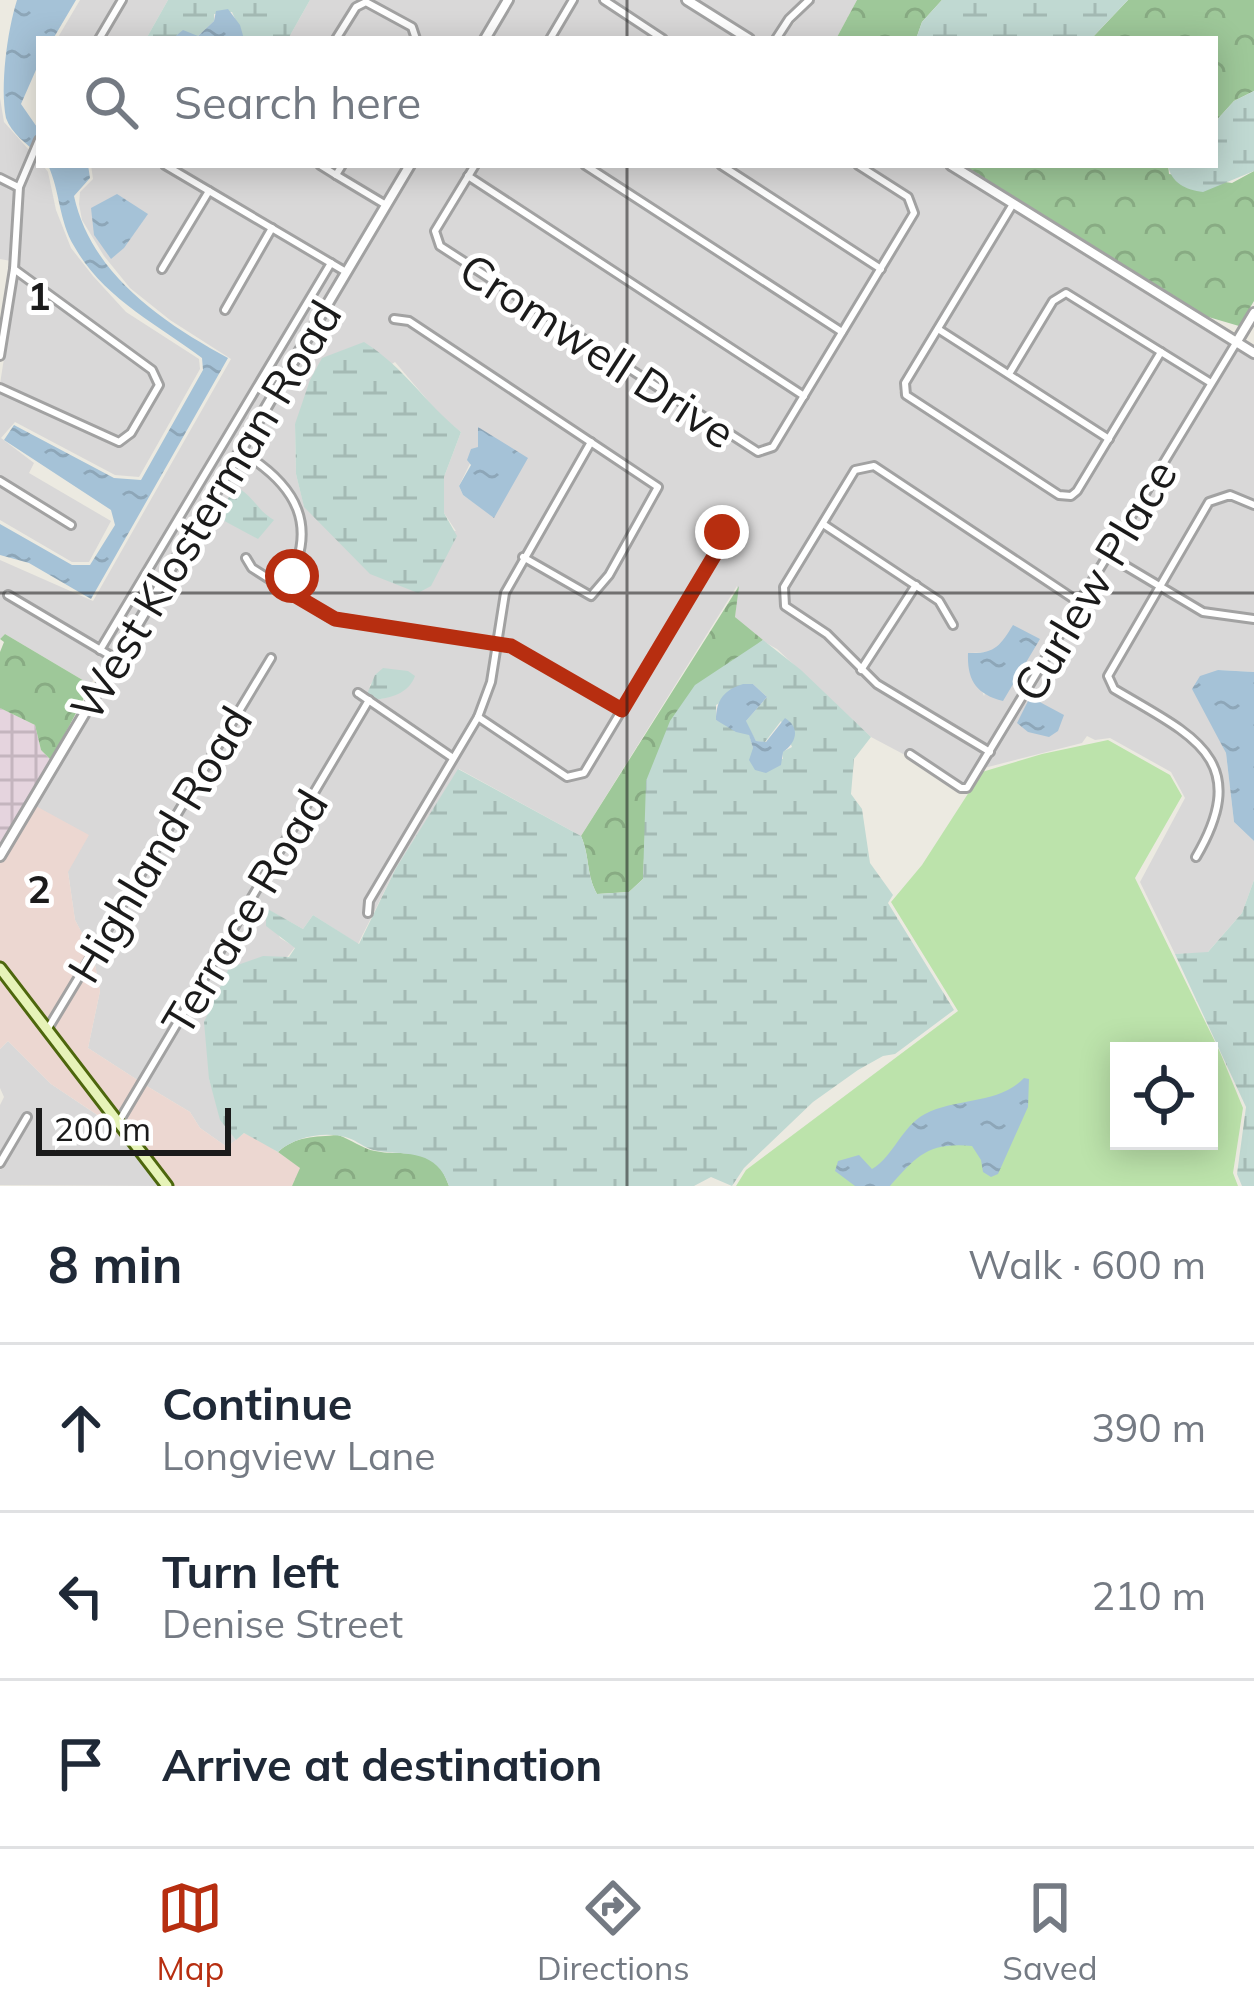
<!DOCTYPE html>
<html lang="en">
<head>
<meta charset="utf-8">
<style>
	body { margin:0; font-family:Mulish,sans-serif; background:#f2f2f3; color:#1f2937 }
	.controls { position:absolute; right:36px; bottom:36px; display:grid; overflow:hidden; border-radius:0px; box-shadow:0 6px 30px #0003 }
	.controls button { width:108px; height:108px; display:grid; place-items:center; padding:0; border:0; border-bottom:3px solid #e0e1e3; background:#fff; color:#1f2937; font:60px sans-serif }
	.scale { position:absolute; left:36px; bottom:30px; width:195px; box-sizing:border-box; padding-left:12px; border:6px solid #1b1b1b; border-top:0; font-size:33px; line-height:42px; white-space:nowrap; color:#1b1b1b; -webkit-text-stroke:9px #fff; paint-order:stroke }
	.stop { position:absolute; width:36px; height:36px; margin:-27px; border:9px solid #b72e10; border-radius:50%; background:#fff }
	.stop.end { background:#b72e10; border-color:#fff; box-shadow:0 3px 12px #0008 }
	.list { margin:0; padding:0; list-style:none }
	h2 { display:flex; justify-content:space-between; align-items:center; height:156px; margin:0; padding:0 48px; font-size:51px }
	h2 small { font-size:39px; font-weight:400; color:#747a83 }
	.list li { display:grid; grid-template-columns:78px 1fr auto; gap:36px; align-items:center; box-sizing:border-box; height:168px; padding:0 48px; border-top:3px solid #e0e1e3 }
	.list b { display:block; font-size:45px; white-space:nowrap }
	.list p { margin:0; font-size:39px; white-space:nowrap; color:#747a83 }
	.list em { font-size:39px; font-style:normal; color:#747a83 }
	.icon { flex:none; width:66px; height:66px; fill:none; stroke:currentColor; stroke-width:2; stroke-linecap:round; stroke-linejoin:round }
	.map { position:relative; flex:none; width:1254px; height:1186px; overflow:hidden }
	.search { position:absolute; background:#fff; box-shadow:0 6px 30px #0003; left:36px; right:36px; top:36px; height:132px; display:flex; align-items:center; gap:30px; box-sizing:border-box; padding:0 42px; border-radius:0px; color:#747a83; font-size:45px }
	.sheet { height:660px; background:#fff }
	nav { display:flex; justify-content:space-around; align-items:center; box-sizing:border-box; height:168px; border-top:3px solid #e0e1e3; background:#fff; font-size:33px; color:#747a83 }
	nav a { display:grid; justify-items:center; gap:6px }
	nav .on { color:#b72e10 }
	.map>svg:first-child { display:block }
	.residential { fill:#d9d8d8; fill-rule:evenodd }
	.commercial { fill:#ecd7d1 }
	.industrial { fill:url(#industrial-grid) }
	.grass { fill:#bce3ab; fill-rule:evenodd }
	.forest { fill:url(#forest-crowns) }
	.wetland { fill:url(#wetland-marsh); fill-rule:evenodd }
	.water { fill:url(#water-ripples) }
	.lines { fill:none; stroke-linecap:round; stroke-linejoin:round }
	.minor-casing { stroke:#a2a2a2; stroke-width:12 }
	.tertiary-casing { stroke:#a2a2a2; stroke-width:14 }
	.secondary-casing { stroke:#4d670d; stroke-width:15 }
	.minor { stroke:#fff; stroke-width:6 }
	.tertiary { stroke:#fff; stroke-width:8 }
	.secondary { stroke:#e6f3b8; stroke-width:9 }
	.route { stroke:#b72e10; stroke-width:15 }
	.grid { fill:none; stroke:#1b1b1b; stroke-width:3; stroke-opacity:0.55 }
	.labels { text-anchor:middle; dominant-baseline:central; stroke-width:10; stroke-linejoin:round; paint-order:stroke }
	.street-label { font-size:45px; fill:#1b1b1b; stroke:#fff }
	.grid-label { font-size:39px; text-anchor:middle; font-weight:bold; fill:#1b1b1b; stroke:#fff; stroke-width:10; stroke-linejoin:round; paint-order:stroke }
</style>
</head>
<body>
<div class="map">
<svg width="1254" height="1186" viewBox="0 0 1254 1186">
	<defs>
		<pattern id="industrial-grid" width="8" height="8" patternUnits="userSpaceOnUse" patternTransform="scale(3)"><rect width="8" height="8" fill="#e5d4de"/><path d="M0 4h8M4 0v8" fill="none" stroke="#c4b5be"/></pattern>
		<pattern id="forest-crowns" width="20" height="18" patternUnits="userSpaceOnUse" patternTransform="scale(3)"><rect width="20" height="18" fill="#9ec899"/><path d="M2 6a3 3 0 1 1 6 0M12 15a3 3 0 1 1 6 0" fill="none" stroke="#88ab83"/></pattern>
		<pattern id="wetland-marsh" width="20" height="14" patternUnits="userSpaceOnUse" patternTransform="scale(3)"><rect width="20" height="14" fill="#c0d9d2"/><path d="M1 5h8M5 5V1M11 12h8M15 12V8" fill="none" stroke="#a4bab4"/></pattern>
		<pattern id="water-ripples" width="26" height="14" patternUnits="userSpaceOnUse" patternTransform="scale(3)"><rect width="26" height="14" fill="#a5c2d7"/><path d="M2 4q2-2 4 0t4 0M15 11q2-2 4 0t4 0" fill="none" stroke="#8da6b8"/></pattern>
	</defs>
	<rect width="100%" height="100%" fill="#eceae1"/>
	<g class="residential">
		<polygon points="80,0 118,0 95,39 57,39"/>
		<polygon points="127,0 168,0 146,39 104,39"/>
		<polygon points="310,0 359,0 332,39 288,39"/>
		<polygon points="374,0 503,0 480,39 420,39 413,24"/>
		<polygon points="512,0 569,0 545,39 489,39"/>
		<polygon points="578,0 598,0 657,39 554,39"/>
		<polygon points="610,0 681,0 743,39 669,39"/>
		<polygon points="694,0 803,0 788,13 772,39 756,39"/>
		<polygon points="813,0 857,0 836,39 781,39"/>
		<polygon points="366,5 409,29 412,39 341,39 359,10"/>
		<polygon points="0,98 4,122 29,150 17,182 0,174"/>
		<polygon points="35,155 48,172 56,210 71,248 93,276 126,312 199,359 200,369 139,477 115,475 15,422 1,438 34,463 29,473 111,521 89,562 72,562 0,520 0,486 72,530 76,525 0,477 0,391 119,445 131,441 162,387 154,368 18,268 23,188"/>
		<polygon points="91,165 159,165 204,192 158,269 163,273 210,196 268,229 220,310 225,314 274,233 326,264 99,645 8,590 4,595 109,660 98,669 91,685 5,634 0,639 0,560 93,601 231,359 170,320 130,288 104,256 82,220 79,204 80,192 93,179"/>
		<polygon points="172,165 314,165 381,205 345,267"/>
		<polygon points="346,165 405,165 385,200 341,174"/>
		<path d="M414,165H471L431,231L440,251L753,454L764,455L778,449L917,214L913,196L864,165H945L1008,204L899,391L909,402L1057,498L1067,500L1079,495L1163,357L1207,384L1079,598L873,461L853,467L781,585L783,610L824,637L866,680L985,753L965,785L909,750L905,755L871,737L777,649L749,633L735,617L737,586L581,836L459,769L396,868L358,944L313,915L303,929L267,909L280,938L295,947L209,1057V1079L223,1122L236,1140L227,1147L200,1128L190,1112L145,1085L371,705L449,759L366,899L364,915L370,917L373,902L480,722L565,780L586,776L724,547L726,530L719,528L717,544L621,706L519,646L501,640L509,594L525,562L580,596L594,599L612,576L659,498L661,485L411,318L391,315V322L408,324L586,443L502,591L493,639L336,616L289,588L305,550L302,511L281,475L245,451ZM395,362L441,416L461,432L444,477V513L456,531L304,506L296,474L295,424ZM479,428L494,517L463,495L459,486L478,447Z"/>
		<polygon points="479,165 579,165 837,333 803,391 473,176"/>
		<polygon points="591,165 715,165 876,269 841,327"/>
		<polygon points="727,165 852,165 906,200 910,211 879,264"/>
		<polygon points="470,181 799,396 770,445 755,448 444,246 439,232"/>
		<polygon points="0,182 15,189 11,261 0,259"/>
		<polygon points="1014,208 1231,344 1210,379 1067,289 1050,299 1007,369 942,328"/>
		<polygon points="332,268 341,273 115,654 105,649"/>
		<polygon points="17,275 150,373 155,385 153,391 125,436 114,438 0,384"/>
		<polygon points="1065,296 1156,353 1107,434 1014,373 1057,303"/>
		<polygon points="939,334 1104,439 1074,489 1061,492 909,393 908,385"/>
		<polygon points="1237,347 1254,357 1254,501 1235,491 1207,499 1157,582 1114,555"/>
		<polygon points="593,447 654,488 606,573 590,592 528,556"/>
		<polygon points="242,456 266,471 283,488 295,512 299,538 296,558 283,584 255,565 247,554 242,557 250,570 335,622 492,646 487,681 475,716 452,753 374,700 385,698 383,669 370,685 368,696 357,688 354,693 364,701 139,1081 88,1048 100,991 94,959 276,657 269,654 91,950 75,920 68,872 34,805"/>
		<path d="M872,469L1075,604L989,747L932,710L903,697L866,670L917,590L944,610L951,629L958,627L952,612L941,598L828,524L858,472ZM1006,636L984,696L969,653L992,652L1002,646Z"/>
		<polygon points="1231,498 1254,509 1254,616 1210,611 1164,586 1212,505"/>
		<polygon points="824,529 911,586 861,665 829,632 787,604 788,589"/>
		<polygon points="1111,561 1154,588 1108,665 1107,684 1113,691 1185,736 1205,757 1212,772 1216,802 1211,823 1192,857 1198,861 1220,820 1224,796 1219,771 1195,735 1117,686 1112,676 1160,592 1209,618 1254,623 1254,672 1218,670 1199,696 1226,753 1234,822 1254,841 1254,880 1242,913 1207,953 1175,954 1140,882 1185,798 1171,772 1110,738 1095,740 1087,736 1082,743 984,768"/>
		<polygon points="500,647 516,652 617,711 578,773 568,774 483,716 494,683"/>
		<polygon points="8,1041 51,1084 103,1119 128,1142 162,1186 0,1185 0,1170 32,1117 26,1113 0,1155 0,1105 4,1097 0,1088 0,1049"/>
	</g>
	<g class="commercial">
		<polygon points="34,805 89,835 68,872 75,920 91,950 47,1024 0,962 0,863"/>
		<polygon points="94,959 100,991 88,1048 139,1081 118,1117 52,1030"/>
		<polygon points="0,973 43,1031 128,1142 113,1132 102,1118 51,1084 8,1041 0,1049"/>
		<polygon points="145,1085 190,1112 200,1128 227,1147 244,1133 263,1142 301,1168 292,1186 171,1186 123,1123"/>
	</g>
	<polygon class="industrial" points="0,708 35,725 41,750 51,760 0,848"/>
	<path class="grass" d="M1108,740L1170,775L1182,796L1135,878L1220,1052L1243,1108L1233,1173L1238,1186H736L746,1170L958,1011L891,902L922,865L982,772L1042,754ZM1119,1051H1209V1141H1119Z"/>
	<g class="forest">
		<polygon points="857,0 942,0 922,22 916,39 836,39"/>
		<polygon points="1128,0 1254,0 1254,91 1234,101 1215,122 1215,39 1091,39"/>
		<polygon points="960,165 1168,165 1169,174 1232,183 1254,171 1254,301 1239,326 1205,316"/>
		<path d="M739,586L735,617L763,640L744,655L646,816L643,879L629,892L597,894C586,874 590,856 581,836Z"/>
		<polygon points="5,634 91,685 51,760 41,750 35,725 0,708 0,652 4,642 0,639"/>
		<path d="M338,1135C350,1139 363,1149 375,1151C408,1158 434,1141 449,1186H292L300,1168L278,1152C295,1136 315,1137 338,1135Z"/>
	</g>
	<g class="wetland">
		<polygon points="168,0 310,0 288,39 244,39 232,12 214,14 214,21 198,36 146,39"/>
		<polygon points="942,0 1128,0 1091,39 916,39 922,22"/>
		<path d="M1254,91V171L1203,192C1186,190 1171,183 1168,165H1215V122L1234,101Z"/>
		<path d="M364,342C405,368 424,402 461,432L444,477V513L457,536L431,586L418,593L370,574L304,507L296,474L295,424L310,380L322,358Z"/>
		<path d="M235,487C253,494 256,510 274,520L258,539L217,517Z"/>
		<path d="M763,640L801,670L871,737L854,759L851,794L862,809L870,863L893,895L888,903L954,1010L895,1054L883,1056L858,1070L813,1102L744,1168L732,1186L711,1177L694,1186H449C437,1150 409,1155 378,1151C368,1150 360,1143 351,1139C328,1130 295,1136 278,1152L244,1133L236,1140L220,1120L209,1079L204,1022L229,968L263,956L289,957L295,948L266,926V908L303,929L313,915L359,944L396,868L458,769L581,836C590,856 586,874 597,894L629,892L643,879L646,781L670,721L695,685ZM753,684L767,697L745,722L756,741L765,742L781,721L792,747L782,752L783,759L753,748L749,734L716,720V705Z"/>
		<path d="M383,668L408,671L415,676C409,693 391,698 374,700L367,694L375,675Z"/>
		<polygon points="1254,880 1254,1186 1242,1186 1237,1174 1246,1107 1175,954 1208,952 1242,913"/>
	</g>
	<g class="water">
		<path d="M17,0H76L53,39H39V63L21,104L39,130V155C28,145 11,133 6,118C0,86 7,32 17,0Z"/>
		<polygon points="228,9 240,25 244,39 172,39 183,30 198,36 214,21 216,11"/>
		<path d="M48,165H88L90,178L74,196C91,274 162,322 228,358L91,599L29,563L0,555V524L72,565H90L115,525L111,510L4,440L14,425L114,478L141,480L203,370L202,358C157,324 103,298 74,246C59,221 60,191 48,165Z"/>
		<polygon points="117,194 148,214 124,248 111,259 94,235 91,208"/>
		<polygon points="478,427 528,458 494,518 463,495 459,486 471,465 467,460 471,449 478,447"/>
		<path d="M1013,625L1040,639L1003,701C976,694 967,680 968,653C995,654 1000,646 1013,625Z"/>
		<polygon points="1218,670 1254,672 1254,841 1234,822 1226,753 1192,689 1200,676"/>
		<path d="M743,684H753L767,697L746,721L756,741L766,742L785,718C801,728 796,743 783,752L781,765L766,773L755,770L749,760L753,748L749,735L736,732L716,720C716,700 724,690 743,684Z"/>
		<polygon points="1036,700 1064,715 1058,731 1049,737 1028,732 1017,723 1028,701"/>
		<path d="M1024,1078L1029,1079L1028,1107L998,1174L991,1177L983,1172L981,1160L972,1146C928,1142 917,1156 890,1186H855L835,1171L838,1161L859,1155L872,1169C894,1156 901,1127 925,1114C957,1097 998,1105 1024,1078Z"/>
	</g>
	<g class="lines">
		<defs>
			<g id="minor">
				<polyline points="604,0 663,39"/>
				<polyline points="99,39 122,0"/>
				<polyline points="336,39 356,7 366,2 412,27 416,39"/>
				<polyline points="550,39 573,0"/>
				<polyline points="776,39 789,19 809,0"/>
				<polyline points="165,165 346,272"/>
				<polyline points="320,165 336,175 342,165"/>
				<polyline points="475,165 435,231 440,246 758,452 773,447 914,213 908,197 858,165"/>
				<polyline points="585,165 842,332"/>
				<polyline points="721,165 881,269"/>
				<polyline points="336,175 386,205"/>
				<polyline points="468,176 804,396"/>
				<polyline points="0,178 18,187"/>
				<polyline points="1013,204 905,383 906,395 1059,495 1071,496 1077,491 1161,352"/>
				<polyline points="162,269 209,191"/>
				<polyline points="225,310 272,228"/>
				<polyline points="394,319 409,321 658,487 609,575 591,596 523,557"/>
				<polyline points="938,329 1109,439"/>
				<polyline points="0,356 14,269 19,187 39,140"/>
				<polyline points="1009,374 1053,301 1066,293 1211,383"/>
				<polyline points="0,388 119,442 131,433 159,385 152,370 14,269"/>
				<path d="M240,451C297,485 321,527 284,589"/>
				<polyline points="0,481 71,525"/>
				<polyline points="823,524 939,601 953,625"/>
				<polyline points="1109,556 1203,612 1254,619"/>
				<polyline points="246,558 252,568 329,617 511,646 622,710"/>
				<polyline points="8,595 116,659"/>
				<polyline points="100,650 331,263"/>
				<polyline points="861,670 916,585"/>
				<polyline points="358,693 453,758"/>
				<polyline points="478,717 567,777 584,773 720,546 722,532"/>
				<polyline points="990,752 877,684 827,634 785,606 784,587 855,470 874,466 1080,603"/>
				<polyline points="910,754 961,788 967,788 1236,343"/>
				<path d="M1196,857C1254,758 1191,735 1114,689L1108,676L1209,502L1230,495L1254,505"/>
				<polyline points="368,913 369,901 478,717 491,682 505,593 591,442"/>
				<polyline points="47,1030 271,658"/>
				<polyline points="118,1123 369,700"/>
				<polyline points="0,1163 27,1117"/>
			</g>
			<g id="tertiary">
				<polyline points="687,0 749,39"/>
				<polyline points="485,39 508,0"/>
				<polyline points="951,165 1254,353"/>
				<polyline points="1236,343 1254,313"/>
				<polyline points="0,856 410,165"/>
			</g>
			<polyline id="secondary" points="0,968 167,1186"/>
		</defs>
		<use href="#minor" class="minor-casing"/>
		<use href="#tertiary" class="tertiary-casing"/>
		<use href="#secondary" class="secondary-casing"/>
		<use href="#minor" class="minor"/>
		<use href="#tertiary" class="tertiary"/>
		<use href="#secondary" class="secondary"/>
	</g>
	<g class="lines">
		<polyline class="route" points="292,576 284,589 335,619 511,646 622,710 720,546 722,532"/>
	</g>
	<path class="grid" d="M627,0V39M627,165V1186M0,593H1254"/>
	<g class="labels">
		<g class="street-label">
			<text transform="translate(598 350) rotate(33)">Cromwell Drive</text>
			<text transform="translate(205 510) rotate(-59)">West Klosterman Road</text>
			<text transform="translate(1094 580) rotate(-59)">Curlew Place</text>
			<text transform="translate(159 844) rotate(-59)">Highland Road</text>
			<text transform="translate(244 912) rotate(-59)">Terrace Road</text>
		</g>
	</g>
	<g class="grid-label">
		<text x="39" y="310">1</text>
		<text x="39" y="903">2</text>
	</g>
</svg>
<div class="controls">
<button><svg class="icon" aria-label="locate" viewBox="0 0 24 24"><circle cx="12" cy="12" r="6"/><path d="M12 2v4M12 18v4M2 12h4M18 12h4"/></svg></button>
</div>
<div class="scale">200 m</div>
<div class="stop" style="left:292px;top:576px"></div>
<div class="stop end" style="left:722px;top:532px"></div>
<div class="search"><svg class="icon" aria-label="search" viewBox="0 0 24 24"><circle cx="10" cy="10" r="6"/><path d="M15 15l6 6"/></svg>Search here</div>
</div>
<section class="sheet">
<h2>8 min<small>Walk · 600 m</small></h2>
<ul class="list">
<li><svg class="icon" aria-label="ahead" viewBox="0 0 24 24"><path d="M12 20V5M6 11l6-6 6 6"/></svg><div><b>Continue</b><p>Longview Lane</p></div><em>390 m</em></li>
<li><svg class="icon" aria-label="left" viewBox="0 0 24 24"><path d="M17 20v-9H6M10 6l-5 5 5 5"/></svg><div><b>Turn left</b><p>Denise Street</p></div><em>210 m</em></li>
<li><svg class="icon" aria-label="arrive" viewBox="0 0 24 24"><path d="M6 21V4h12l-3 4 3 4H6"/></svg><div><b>Arrive at destination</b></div></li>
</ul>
</section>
<nav>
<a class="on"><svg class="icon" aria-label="map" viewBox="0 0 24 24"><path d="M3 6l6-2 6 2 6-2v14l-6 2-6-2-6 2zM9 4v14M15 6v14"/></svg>Map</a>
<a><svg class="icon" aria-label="directions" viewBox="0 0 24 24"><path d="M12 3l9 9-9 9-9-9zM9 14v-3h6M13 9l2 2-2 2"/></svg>Directions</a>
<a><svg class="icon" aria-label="saved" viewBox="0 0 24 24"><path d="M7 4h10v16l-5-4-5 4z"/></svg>Saved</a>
</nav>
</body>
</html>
